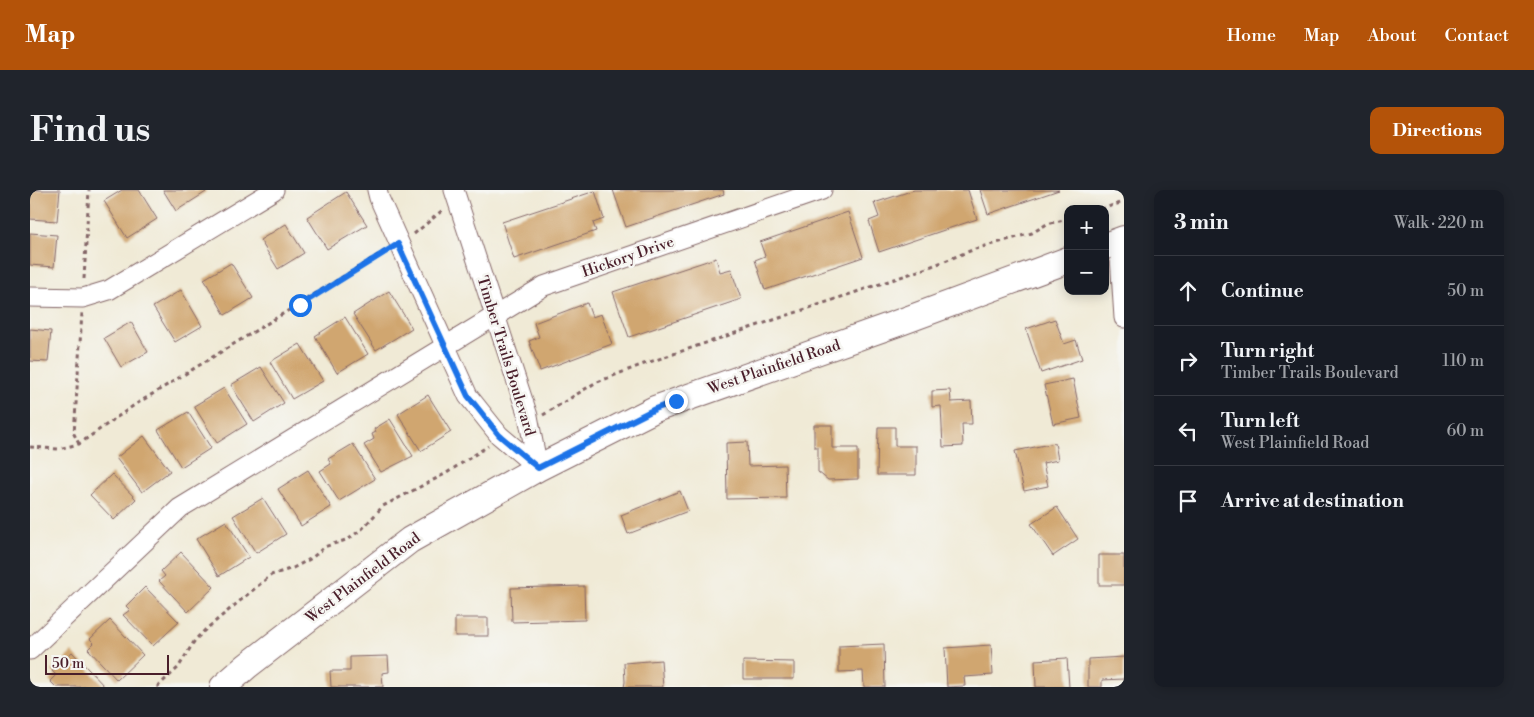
<!DOCTYPE html>
<html lang="en">
<head>
<meta charset="utf-8">
<style>
	body { margin:0; font-family:"Libre Bodoni",serif; background:#20242c; color:#f1f3f6 }
	.controls { position:absolute; right:15px; top:15px; display:grid; overflow:hidden; border-radius:10px; box-shadow:0 2px 12px #0003 }
	.controls button { width:45px; height:45px; display:grid; place-items:center; padding:0; border:0; border-bottom:1px solid #363941; background:#171b24; color:#f1f3f6; font:25px sans-serif }
	.scale { position:absolute; left:15px; bottom:12px; width:124px; box-sizing:border-box; padding-left:5px; border:2px solid #4a1f2b; border-top:0; font-size:14px; line-height:18px; white-space:nowrap; color:#4a1f2b; -webkit-text-stroke:4px #f6f6f2; paint-order:stroke }
	.stop { position:absolute; width:15px; height:15px; margin:-11px; border:4px solid #1a73e8; border-radius:50%; background:#fff }
	.stop.end { background:#1a73e8; border-color:#fff; box-shadow:0 1px 5px #0008 }
	.list { margin:0; padding:0; list-style:none }
	h2 { display:flex; justify-content:space-between; align-items:center; height:65px; margin:0; padding:0 20px; font-size:21px }
	h2 small { font-size:16px; font-weight:400; color:#9ea1a6 }
	.list li { display:grid; grid-template-columns:32px 1fr auto; gap:15px; align-items:center; box-sizing:border-box; height:70px; padding:0 20px; border-top:1px solid #363941 }
	.list b { display:block; font-size:19px; white-space:nowrap }
	.list p { margin:0; font-size:16px; white-space:nowrap; color:#9ea1a6 }
	.list em { font-size:16px; font-style:normal; color:#9ea1a6 }
	.icon { flex:none; width:28px; height:28px; fill:none; stroke:currentColor; stroke-width:2; stroke-linecap:round; stroke-linejoin:round }
	.map { position:relative; flex:none; width:1094px; height:497px; overflow:hidden; border-radius:10px }
	header { display:flex; align-items:center; gap:30px; box-sizing:border-box; height:70px; padding:0 25px; background:#b45309; color:#fff }
	header strong { font-size:24px }
	nav { display:flex; gap:28px; margin-inline-start:auto; font-size:18px }
	.intro { display:flex; align-items:center; justify-content:space-between; box-sizing:border-box; height:120px; padding:0 30px }
	h1 { margin:0; font-size:35px }
	.button { padding:12px 22px; border-radius:10px; background:#b45309; color:#fff; font-size:18px; font-weight:700 }
	main { display:flex; gap:30px; padding:0 30px }
	aside { flex:1; background:#171b24; border-radius:10px; box-shadow:0 2px 12px #0003 }
	.map>svg:first-child { display:block }
	.building { fill:#d0a66f }
	.lines { fill:none; stroke-linecap:round; stroke-linejoin:round }
	.minor-casing { stroke:#846667; stroke-width:21 }
	.secondary-casing { stroke:#846667; stroke-width:28 }
	.path { stroke:#846667; stroke-width:3; stroke-dasharray:4 4; stroke-linecap:butt }
	.minor { stroke:#fff; stroke-width:19 }
	.secondary { stroke:#fff; stroke-width:26 }
	.route { stroke:#1a73e8; stroke-width:6 }
	.labels { text-anchor:middle; dominant-baseline:central; stroke-width:5; stroke-linejoin:round; paint-order:stroke }
	.street-label { font-size:15px; fill:#4a1f2b; stroke:#f6f6f2 }
</style>
</head>
<body>
<header>
<strong>Map</strong>
<nav><a>Home</a><a>Map</a><a>About</a><a>Contact</a></nav>
</header>
<div class="intro"><h1>Find us</h1><a class="button">Directions</a></div>
<main>
<div class="map">
<svg width="1094" height="497" viewBox="0 0 1094 497">
	<rect width="100%" height="100%" fill="#f6f6f2"/>
	<filter id="ink" filterUnits="userSpaceOnUse"><feTurbulence type="fractalNoise" baseFrequency=".02" numOctaves="2"/><feDisplacementMap in="SourceGraphic" scale="10" xChannelSelector="R" yChannelSelector="G"/><feConvolveMatrix kernelMatrix="1 2 1 2 8 2 1 2 1" color-interpolation-filters="sRGB"/></filter>
	<filter id="wash" filterUnits="userSpaceOnUse"><feTurbulence type="fractalNoise" baseFrequency=".0096" numOctaves="4" result="noise"/><feDisplacementMap in="SourceGraphic" scale="20" xChannelSelector="R" yChannelSelector="G"/><feGaussianBlur stdDeviation="1.12" result="paint"/><feColorMatrix in="noise" values="0 0 0 0 0 0 0 0 0 0 0 0 0 0 0 0 0 1.4 0 .05"/><feComposite in="paint" operator="in"/></filter>
	<g filter="url(#wash)">
		<rect width="100%" height="100%" fill="#f0ead6"/>
		<g id="blocks">
			<g class="building">
				<polygon points="0,0 30,0 27,31 0,29"/>
				<polygon points="92,0 109,0 127,29 97,48 74,11"/>
				<polygon points="133,0 175,0 176,2 146,21"/>
				<polygon points="583,0 693,0 694,4 596,37"/>
				<polygon points="884,0 938,0 947,29 849,62 839,31 849,27 844,13"/>
				<polygon points="950,0 1029,0 958,24"/>
				<polygon points="565,1 574,29 563,33 566,41 484,69 472,32"/>
				<polygon points="316,2 337,35 297,59 277,27"/>
				<polygon points="818,22 833,67 735,100 725,70 735,66 730,52"/>
				<polygon points="256,34 274,63 248,79 230,50"/>
				<polygon points="0,43 27,45 24,77 0,75"/>
				<polygon points="686,68 690,82 701,79 711,109 599,147 583,102"/>
				<polygon points="201,73 223,108 195,125 174,89"/>
				<polygon points="151,100 172,136 145,152 123,117"/>
				<polygon points="359,101 382,138 346,160 323,124"/>
				<polygon points="557,113 562,127 571,124 582,154 510,181 499,151 509,147 504,133"/>
				<polygon points="315,127 338,164 307,183 285,146"/>
				<polygon points="1025,129 1034,154 1046,150 1052,169 1011,183 996,139"/>
				<polygon points="101,132 118,162 91,177 74,148"/>
				<polygon points="0,139 21,141 18,172 0,171"/>
				<polygon points="270,154 293,191 262,209 240,172"/>
				<polygon points="231,177 254,213 224,232 201,195"/>
				<polygon points="1043,189 1051,228 1023,234 1014,195"/>
				<polygon points="194,198 217,234 187,253 164,216"/>
				<polygon points="920,200 921,212 941,211 942,234 932,234 933,256 913,257 911,216 902,217 902,201"/>
				<polygon points="398,205 421,242 391,261 368,224"/>
				<polygon points="158,222 181,258 151,277 128,240"/>
				<polygon points="360,229 383,266 351,282 334,255 344,249 342,244 346,242 344,239"/>
				<polygon points="784,235 802,235 802,258 828,258 828,289 798,290 788,282 788,257 784,257"/>
				<polygon points="848,237 865,237 865,256 886,256 886,285 847,285"/>
				<polygon points="114,246 140,281 112,302 86,268"/>
				<polygon points="717,252 718,276 755,275 756,308 697,309 696,253"/>
				<polygon points="1025,253 1028,270 1013,273 1018,296 994,301 985,261"/>
				<polygon points="323,254 345,289 309,311 290,281 301,274 298,269"/>
				<polygon points="278,280 301,317 271,336 248,299"/>
				<polygon points="82,284 106,309 84,330 60,305"/>
				<polygon points="650,301 658,321 598,344 591,325"/>
				<polygon points="233,308 256,344 226,363 203,326"/>
				<polygon points="1027,317 1048,349 1023,366 1001,334"/>
				<polygon points="196,331 219,367 189,386 166,349"/>
				<polygon points="151,362 184,397 158,422 129,391 135,386 131,381"/>
				<rect x="1069" y="365" width="25" height="30"/>
				<polygon points="554,396 555,430 482,432 481,398"/>
				<polygon points="115,397 149,432 123,456 93,425 100,420 96,416"/>
				<rect x="425" y="428" width="33" height="18"/>
				<polygon points="80,430 113,465 87,490 58,459 64,453 60,449"/>
				<polygon points="854,454 855,497 834,497 833,481 809,482 809,456"/>
				<polygon points="961,455 963,485 934,487 935,496 917,497 915,458"/>
				<polygon points="42,462 75,497 26,497 20,491 26,485 22,481"/>
				<polygon points="358,466 359,482 352,483 353,497 301,497 300,481 320,481 320,467"/>
				<polygon points="1094,467 1094,489 1072,490 1072,497 1058,497 1058,469"/>
				<polygon points="1037,468 1039,497 1006,497 1005,470"/>
				<polygon points="631,470 633,497 594,497 595,492 594,473"/>
				<polygon points="713,471 764,472 764,489 713,489"/>
			</g>
		</g>
	</g>
	<g filter="url(#ink)">
		<use href="#blocks" fill-opacity="0" stroke="#846667" stroke-width="1"/>
		<g class="lines">
			<defs>
				<g id="minor">
					<polyline points="347,0 349,8 438,206 469,245 508,278"/>
					<polyline points="424,0 498,226 508,278"/>
					<polyline points="1089,51 1094,128"/>
					<polyline points="0,107 53,108 79,100 244,0"/>
					<polyline points="0,460 150,318 514,96 792,0"/>
				</g>
				<g id="secondary">
					<polyline points="1075,56 1094,49"/>
					<polyline points="193,497 217,476 380,350 508,278 625,219 868,133 1038,70"/>
				</g>
			</defs>
			<use href="#minor" class="minor-casing"/>
			<use href="#secondary" class="secondary-casing"/>
			<g class="path">
				<polyline points="1071,19 1094,12"/>
				<polyline points="384,44 414,19"/>
				<polyline points="54,89 59,0"/>
				<polyline points="513,225 565,193 611,175 897,78 945,59 1002,43 1017,34 1038,29"/>
				<polyline points="49,254 44,244 52,123"/>
				<polyline points="0,257 28,259 49,254 103,216 355,61"/>
				<polyline points="127,497 148,478 165,450 175,440 241,385 263,378 282,368 294,357 319,349 333,338 353,316 415,284 458,256"/>
			</g>
			<use href="#minor" class="minor"/>
			<use href="#secondary" class="secondary"/>
		</g>
	</g>
	<g class="lines" filter="url(#ink)">
		<polyline class="route" points="270,115 368,54 438,206 469,245 508,278 625,219 646,211"/>
	</g>
	<g class="labels">
		<g class="street-label">
			<text transform="translate(598 67) rotate(-19)">Hickory Drive</text>
			<text transform="translate(476 166) rotate(73)">Timber Trails Boulevard</text>
			<text transform="translate(744 177) rotate(-19)">West Plainfield Road</text>
			<text transform="translate(333 388) rotate(-37)">West Plainfield Road</text>
		</g>
	</g>
</svg>
<div class="controls">
<button>+</button>
<button>−</button>
</div>
<div class="scale">50 m</div>
<div class="stop" style="left:270px;top:115px"></div>
<div class="stop end" style="left:646px;top:211px"></div>
</div>
<aside>
<h2>3 min<small>Walk · 220 m</small></h2>
<ul class="list">
<li><svg class="icon" aria-label="ahead" viewBox="0 0 24 24"><path d="M12 20V5M6 11l6-6 6 6"/></svg><div><b>Continue</b></div><em>50 m</em></li>
<li><svg class="icon" aria-label="right" viewBox="0 0 24 24"><path d="M7 20v-9h11M14 6l5 5-5 5"/></svg><div><b>Turn right</b><p>Timber Trails Boulevard</p></div><em>110 m</em></li>
<li><svg class="icon" aria-label="left" viewBox="0 0 24 24"><path d="M17 20v-9H6M10 6l-5 5 5 5"/></svg><div><b>Turn left</b><p>West Plainfield Road</p></div><em>60 m</em></li>
<li><svg class="icon" aria-label="arrive" viewBox="0 0 24 24"><path d="M6 21V4h12l-3 4 3 4H6"/></svg><div><b>Arrive at destination</b></div></li>
</ul>
</aside>
</main>
</body>
</html>
